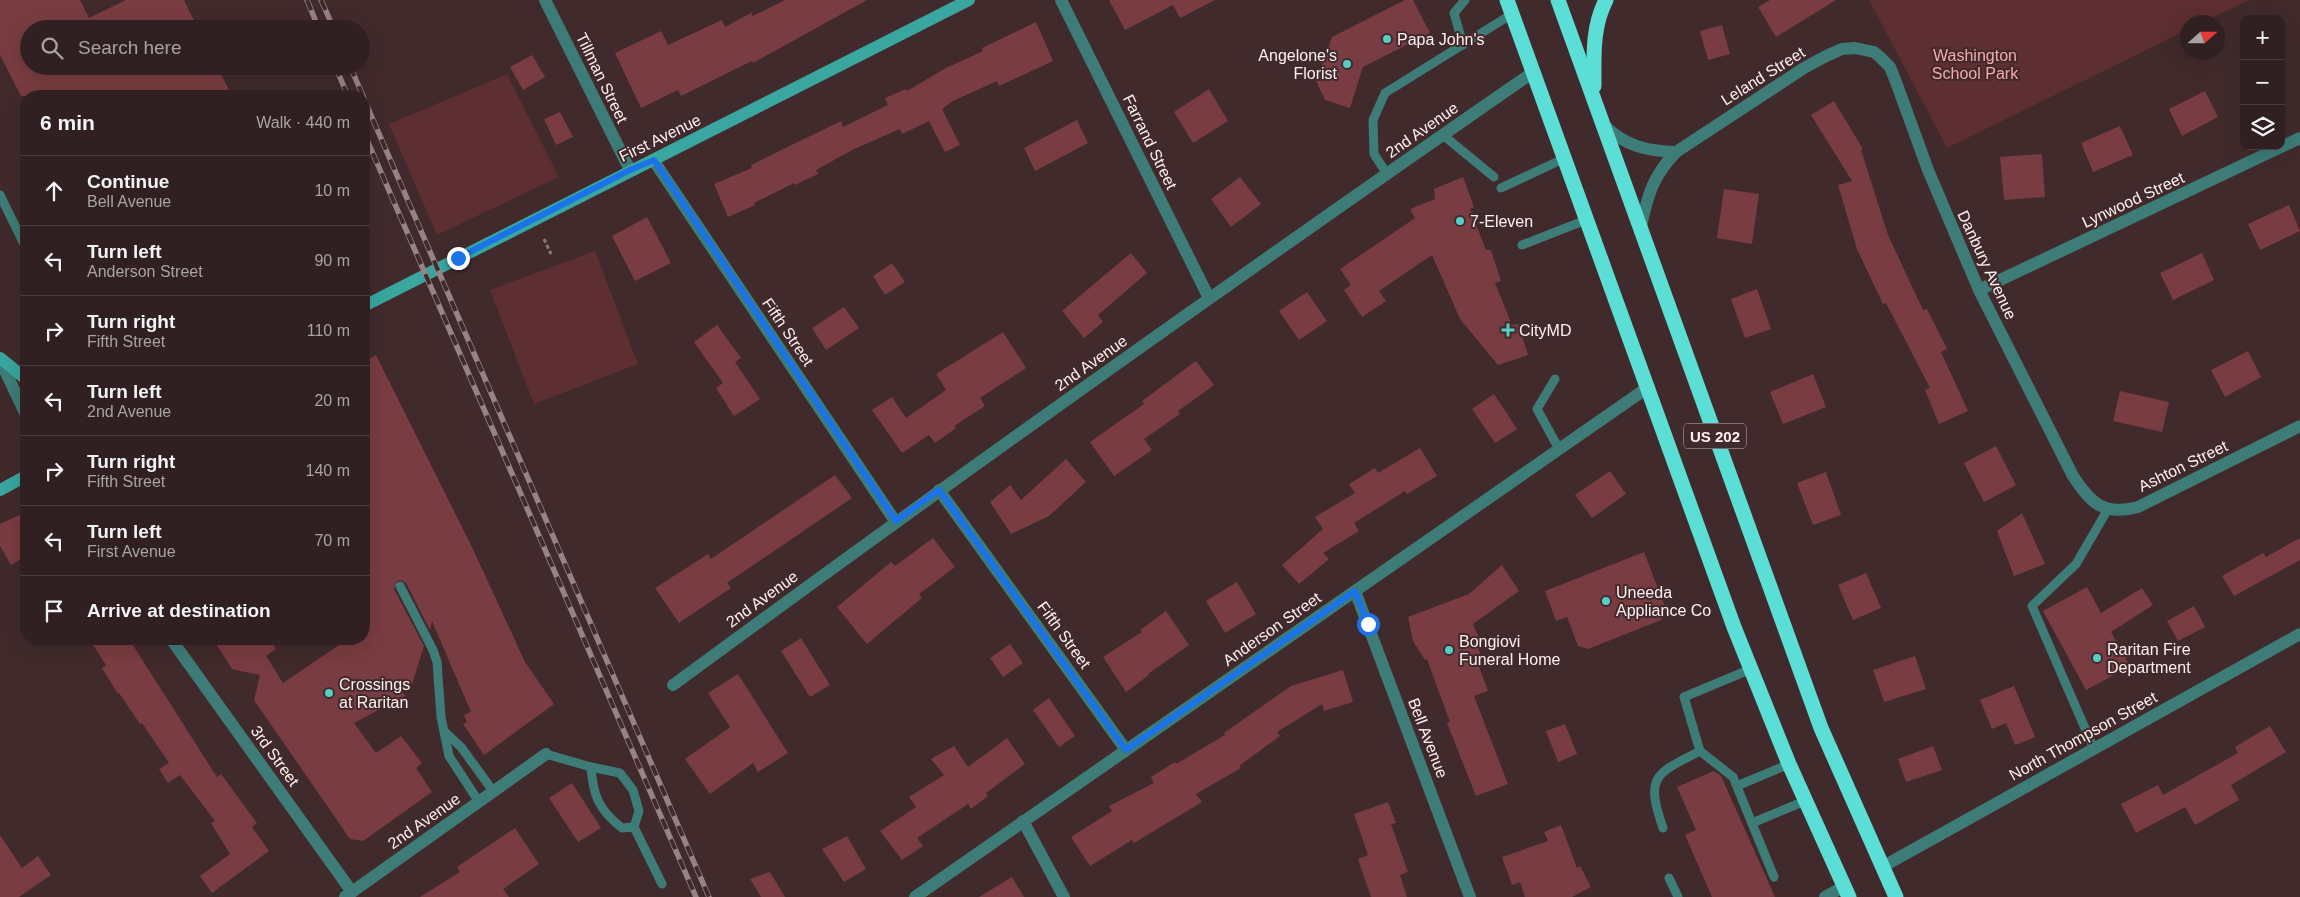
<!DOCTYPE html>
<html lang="en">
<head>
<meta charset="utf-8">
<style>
	body { margin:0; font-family:Arial,sans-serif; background:#39282a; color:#f1f3f6 }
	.controls { position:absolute; right:15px; top:15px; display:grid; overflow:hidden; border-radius:10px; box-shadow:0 5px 20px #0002 }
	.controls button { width:45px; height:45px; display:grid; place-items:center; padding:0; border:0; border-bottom:1px solid #4c3e3f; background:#312021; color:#f1f3f6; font:25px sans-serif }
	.compass { position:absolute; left:2180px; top:15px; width:45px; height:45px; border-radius:50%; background:#312021; box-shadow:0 5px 20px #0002; rotate:69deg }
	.stop { position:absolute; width:15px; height:15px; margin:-11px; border:4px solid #1a73e8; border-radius:50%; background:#fff }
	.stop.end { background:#1a73e8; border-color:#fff; box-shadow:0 1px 5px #0008 }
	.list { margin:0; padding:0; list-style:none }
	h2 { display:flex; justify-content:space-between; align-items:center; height:65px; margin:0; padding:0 20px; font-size:21px }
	h2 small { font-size:16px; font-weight:400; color:#a8a3a5 }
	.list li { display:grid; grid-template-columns:32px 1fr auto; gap:15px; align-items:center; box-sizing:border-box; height:70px; padding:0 20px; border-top:1px solid #4c3e3f }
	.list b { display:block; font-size:19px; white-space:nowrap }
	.list p { margin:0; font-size:16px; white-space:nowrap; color:#a8a3a5 }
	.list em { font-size:16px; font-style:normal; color:#a8a3a5 }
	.icon { flex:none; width:28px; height:28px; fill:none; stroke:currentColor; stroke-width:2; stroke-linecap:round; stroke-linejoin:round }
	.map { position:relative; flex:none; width:2300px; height:897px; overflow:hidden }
	.search { position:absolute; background:#312021; box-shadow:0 5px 20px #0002; left:20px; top:20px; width:350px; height:55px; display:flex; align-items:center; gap:12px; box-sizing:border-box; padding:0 18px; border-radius:28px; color:#a8a3a5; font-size:19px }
	.panel { position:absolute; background:#312021; box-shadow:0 5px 20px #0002; left:20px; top:90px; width:350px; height:555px; border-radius:20px }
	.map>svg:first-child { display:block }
	.green { fill:#5d2e32 }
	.building { fill:#793c42 }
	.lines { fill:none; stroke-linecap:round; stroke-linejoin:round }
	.path { stroke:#8b7778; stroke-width:3; stroke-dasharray:4 2.5; stroke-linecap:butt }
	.lane { stroke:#3e7c77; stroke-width:9 }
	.street { stroke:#3e7c77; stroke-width:12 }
	.secondary { stroke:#39a69f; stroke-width:12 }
	.highway { stroke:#5bded5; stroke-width:15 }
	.rail-casing { stroke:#978385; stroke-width:5.5 }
	.rail { stroke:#412a2c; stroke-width:4; stroke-dasharray:11; stroke-linecap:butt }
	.route { stroke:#1a73e8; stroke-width:6 }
	.poi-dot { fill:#55cec5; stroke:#412a2c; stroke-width:2 }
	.labels { text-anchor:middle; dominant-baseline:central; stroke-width:4; stroke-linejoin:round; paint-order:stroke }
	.shield { fill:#412a2c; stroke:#c6b4b5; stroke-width:1 }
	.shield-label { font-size:15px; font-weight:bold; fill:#ffeff0 }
	.poi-label { font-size:16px; fill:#ffeff0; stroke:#412a2c; text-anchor:start }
	.park-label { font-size:16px; fill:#f6a9ad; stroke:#412a2c }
	.street-label { font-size:16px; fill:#ffeff0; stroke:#412a2c }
</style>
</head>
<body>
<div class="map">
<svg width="2300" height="897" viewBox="0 0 2300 897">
	<rect width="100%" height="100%" fill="#412a2c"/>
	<g class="green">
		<polygon points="1869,0 2249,0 2203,22 2188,22 2187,30 1947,148"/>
		<polygon points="507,74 559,177 437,235 389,124"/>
		<polygon points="595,251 638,364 534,404 490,290"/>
	</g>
	<g class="building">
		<polygon points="0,0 80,0 89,18 126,0 184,0 198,29 29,29 29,66 217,66 232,96 21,96 0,55"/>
		<polygon points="785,0 867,0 753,63 752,61 681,96 678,90 641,108 615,53 661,31 668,45 722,20 725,27 751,13 753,16"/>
		<polygon points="1109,0 1215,0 1180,18 1173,5 1125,30"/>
		<polygon points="1405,0 1413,0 1430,33 1363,67 1350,108 1325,100 1316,81 1332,37"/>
		<polygon points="1770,0 1836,0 1776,37 1758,7"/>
		<polygon points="1036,22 1053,61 999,86 997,81 953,101 942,109 960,145 945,152 929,121 902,134 900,129 854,149 816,170 818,174 795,185 794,183 754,203 755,205 728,217 714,184 752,168 751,165 841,121 843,127 888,105 885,98 906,89 907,91 946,68 983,51 982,48"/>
		<polygon points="1722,25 1730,54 1708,60 1700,31"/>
		<polygon points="532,55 545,77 523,90 510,67"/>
		<polygon points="1209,89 1228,121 1193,143 1174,112"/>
		<polygon points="2205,91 2218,117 2182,136 2169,109"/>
		<polygon points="1834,101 1863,149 1861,150 1888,235 1923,310 1927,309 1947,349 1941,352 1968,411 1939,424 1925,390 1930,388 1886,303 1883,304 1857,249 1838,185 1852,181 1811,115"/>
		<polygon points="560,112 573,137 556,145 544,119"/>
		<polygon points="1077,120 1088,143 1035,171 1024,148"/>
		<polygon points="2120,126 2133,155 2093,172 2081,143"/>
		<polygon points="2042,154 2045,197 2004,200 2000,157"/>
		<polygon points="1240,177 1261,204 1231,227 1211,199"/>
		<polygon points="1463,177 1474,207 1470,209 1486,250 1491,250 1501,281 1495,283 1512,325 1518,324 1528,355 1498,365 1460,319 1432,255 1379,291 1386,301 1362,317 1344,290 1351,285 1340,269 1415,218 1410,209 1435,199 1434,189"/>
		<polygon points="1724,189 1759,194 1752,244 1717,238"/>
		<polygon points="2289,205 2300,231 2260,250 2248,224"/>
		<polygon points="647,217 671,263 635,281 612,236"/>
		<polygon points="1131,253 1147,273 1098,315 1103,322 1084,338 1062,311"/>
		<polygon points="2202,253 2214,280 2173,300 2160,273"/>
		<polygon points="892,263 905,282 885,295 873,276"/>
		<polygon points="1757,289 1771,329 1745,338 1731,299"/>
		<polygon points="1307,292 1327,321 1299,340 1279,311"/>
		<polygon points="844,307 859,328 826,350 812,328"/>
		<polygon points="717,325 741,358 735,362 760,399 734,416 716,388 723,383 694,342"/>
		<polygon points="1003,332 1026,368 980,398 985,406 954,426 956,428 935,443 929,435 902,453 872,410 892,397 906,418 946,390 936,374"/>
		<polygon points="2248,351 2261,377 2225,397 2211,370"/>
		<polygon points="376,355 472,547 525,662 554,704 484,755 463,724 467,722 464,715 471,712 432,621 430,630 406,583 401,580 397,581 394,589 424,646 412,684 401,690 405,696 354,723 376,753 401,736 422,763 416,768 432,792 363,841 350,839 254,700 260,675 232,669 213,639 269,639 276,649 266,656 283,683 348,639 364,639 364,362"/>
		<polygon points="1196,361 1214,385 1178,411 1180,414 1144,439 1152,450 1114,476 1090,442 1144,404 1142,401"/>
		<polygon points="1813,374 1826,407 1783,424 1770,392"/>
		<polygon points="2120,391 2169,402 2162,432 2113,421"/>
		<polygon points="1494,394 1517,429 1495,443 1472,409"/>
		<polygon points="1996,446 2016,485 1984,502 1964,463"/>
		<polygon points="1420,448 1437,476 1407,494 1405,491 1354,523 1359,531 1323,553 1329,559 1299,584 1282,565 1323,529 1315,517 1355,493 1349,484 1375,468 1378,473"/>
		<polygon points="1066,459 1086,482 1049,516 1011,534 990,502 1010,485 1021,500"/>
		<polygon points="1610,471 1626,494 1592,518 1575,495"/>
		<polygon points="1826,472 1841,515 1813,525 1797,483"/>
		<polygon points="835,475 852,498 727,583 731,588 679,623 655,588 708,554 711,559"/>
		<polygon points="26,512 26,556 11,565 0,546 0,524"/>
		<polygon points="2022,513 2045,564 2014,576 1997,531"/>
		<polygon points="933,538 955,567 919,594 922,598 867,644 837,607 891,562 895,566"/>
		<polygon points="2300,538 2300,560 2234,596 2222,576 2263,553 2266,557"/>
		<polygon points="1644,552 1667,612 1661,620 1588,649 1578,646 1567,617 1556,621 1545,591"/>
		<polygon points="1502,565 1519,591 1473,624 1480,640 1476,641 1483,662 1478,664 1488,691 1474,696 1508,784 1476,796 1447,723 1450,722 1427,659 1425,660 1413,641 1408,617 1469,594"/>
		<polygon points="1866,573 1881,608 1853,620 1838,585"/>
		<polygon points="1237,582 1256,614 1225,633 1206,601"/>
		<polygon points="2087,587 2101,613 2142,588 2153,605 2111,632 2130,666 2086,690 2043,611"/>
		<polygon points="2194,606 2205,627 2178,641 2167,621"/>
		<polygon points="1166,611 1189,645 1148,674 1149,675 1126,692 1103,657 1142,632 1140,630"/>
		<polygon points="801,638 830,685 810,697 781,651"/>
		<polygon points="89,639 129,639 217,777 221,774 257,823 252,827 269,851 212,893 200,876 230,854 211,823 215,821 180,775 168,783 159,769 169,763 142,723 140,724 119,693 118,694 102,668 106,665"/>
		<polygon points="1010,644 1023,663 1003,677 990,658"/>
		<polygon points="1915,656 1926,689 1884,702 1873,670"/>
		<polygon points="1343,670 1353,702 1324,711 1322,704 1277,732 1280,736 1239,766 1241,768 1196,794 1202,802 1134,843 1132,840 1090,866 1071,837 1112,811 1109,806 1154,783 1151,777 1175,762 1176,764 1225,735 1224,733 1291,686"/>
		<polygon points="738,674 788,753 758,772 753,763 710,794 685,759 730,727 708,693"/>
		<polygon points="2014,686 2035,737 2015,745 2006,723 1992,729 1980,700"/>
		<polygon points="1049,698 1075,736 1059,747 1033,710"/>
		<polygon points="1565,724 1577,754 1558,762 1546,731"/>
		<polygon points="2270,726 2286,752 2231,785 2239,800 2195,825 2185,807 2136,833 2121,804 2158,785 2163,795 2238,753 2235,747"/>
		<polygon points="1007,738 1025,764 986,793 988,796 971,809 968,804 917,838 923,846 902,860 880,831 916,807 909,797 944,775 931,759 954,746 968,767"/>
		<polygon points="1933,746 1942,770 1906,782 1898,759"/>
		<polygon points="1714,771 1721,776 1775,897 1712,897 1685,835 1696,830 1677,787"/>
		<polygon points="572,783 601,828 578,842 549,798"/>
		<polygon points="1388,802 1396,823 1391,824 1408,872 1400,875 1407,897 1371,897 1358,859 1368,855 1354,814"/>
		<polygon points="1561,825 1577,868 1580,866 1591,887 1572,897 1525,897 1520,882 1512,885 1502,857 1548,841 1544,832"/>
		<polygon points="515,828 539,864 503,889 509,897 420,897 460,872 457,867"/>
		<polygon points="0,835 22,868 38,856 51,875 19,897 0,897"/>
		<polygon points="847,836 866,869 844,882 822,849"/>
		<polygon points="770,872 785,897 761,897 750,879"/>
		<polygon points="1012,877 1024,897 979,897"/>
	</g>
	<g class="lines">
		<polyline class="path" points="544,239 551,254"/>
		<g class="lane">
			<polyline points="1463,45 1454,13 1465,0"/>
			<polyline points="1443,135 1494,177"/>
			<polyline points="1387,174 1374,154 1373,120 1385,93 1512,14"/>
			<polyline points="1501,188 1563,159"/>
			<polyline points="0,195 26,248"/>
			<polyline points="1522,245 1586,220"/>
			<polyline points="1555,379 1537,409 1559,449"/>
			<polyline points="400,586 433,650 437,662 441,717 449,756 479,802"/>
			<polyline points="446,733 461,747 493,791"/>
			<polyline points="2094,749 2032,606 2076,564 2108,509"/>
			<polyline points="1700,751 1733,777 1774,877"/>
			<polyline points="546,754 591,767 620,773 633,790 639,811 634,827"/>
			<path d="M591,767C593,796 599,810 622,828L634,827L662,884"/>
			<polyline points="1737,786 1789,764"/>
			<polyline points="1752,823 1805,801"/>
			<path d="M1663,828C1645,776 1655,774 1700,751L1684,697L1751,669"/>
			<polyline points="1669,878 1678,897"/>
		</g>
		<g class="street">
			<polyline points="545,0 630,170"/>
			<polyline points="1061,0 1209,298"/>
			<path d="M1605,126C1625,146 1647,151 1676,152"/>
			<polyline points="654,161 895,521"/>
			<path d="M1641,226C1648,194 1653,176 1676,152L1804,68L1826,56L1842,49L1855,48L1874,52L1881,58L1890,67L1896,82L1928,170L1979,290L2073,476C2091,503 2103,516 2138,507L2300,426"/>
			<polyline points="1979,290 2300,138"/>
			<polyline points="0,360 26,415"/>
			<polyline points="939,490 1126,750"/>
			<polyline points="1355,591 1470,897"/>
			<polyline points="171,639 352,892"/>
			<path d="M673,685C956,477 1243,273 1532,73"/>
			<polyline points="1023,821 1064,897"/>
			<polyline points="1882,867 2300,634"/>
			<polyline points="345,897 546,754"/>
			<polyline points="915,897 1647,388"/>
			<polyline points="1825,897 1843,887"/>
		</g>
		<g class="secondary">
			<polyline points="364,306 969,0"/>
			<polyline points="0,358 26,379"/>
			<polyline points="0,490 26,476"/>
		</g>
		<g class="highway">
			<polyline points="1507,0 1734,627 1789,764 1849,897"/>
			<polyline points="1558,0 1821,728 1896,897"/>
			<path d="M1594,86C1594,56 1592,27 1606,0"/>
		</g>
		<defs>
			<g id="rail">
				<polyline points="307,0 319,29"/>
				<polyline points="321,0 334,29"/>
				<polyline points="335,66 348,96"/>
				<polyline points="350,66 363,96"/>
				<polyline points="364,99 709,897"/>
				<polyline points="364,133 696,897"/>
			</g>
		</defs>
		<use href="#rail" class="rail-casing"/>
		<use href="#rail" class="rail"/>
	</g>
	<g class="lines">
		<polyline class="route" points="458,258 630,170 654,160 896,521 939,490 1126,750 1355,591 1368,624"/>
	</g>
	<g class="poi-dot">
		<circle cx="1387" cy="39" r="5"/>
		<circle cx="1347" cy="64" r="5"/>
		<circle cx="1460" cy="221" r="5"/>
		<path d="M1505.5 322.5h5v5h5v5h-5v5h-5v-5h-5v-5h5z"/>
		<circle cx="1606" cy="601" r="5"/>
		<circle cx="1449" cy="650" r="5"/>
		<circle cx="2097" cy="658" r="5"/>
		<circle cx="329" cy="693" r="5"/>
	</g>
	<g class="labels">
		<rect class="shield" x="1684" y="423.5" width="62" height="25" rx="4"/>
		<g class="shield-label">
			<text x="1715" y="436">US 202</text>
		</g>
		<g class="poi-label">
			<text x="1397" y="39">Papa John's</text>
			<text x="1337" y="55" text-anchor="end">Angelone's<tspan x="1337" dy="18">Florist</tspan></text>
			<text x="1470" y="221">7-Eleven</text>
			<text x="1519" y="330">CityMD</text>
			<text x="1616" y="592">Uneeda<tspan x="1616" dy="18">Appliance Co</tspan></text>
			<text x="1459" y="641">Bongiovi<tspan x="1459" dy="18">Funeral Home</tspan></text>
			<text x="2107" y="649">Raritan Fire<tspan x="2107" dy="18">Department</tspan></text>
			<text x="339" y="684">Crossings<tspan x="339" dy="18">at Raritan</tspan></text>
		</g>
		<g class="park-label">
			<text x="1975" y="55">Washington<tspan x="1975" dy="18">School Park</tspan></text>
		</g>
		<g class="street-label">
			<text transform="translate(1763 76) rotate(-32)">Leland Street</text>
			<text transform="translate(602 78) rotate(64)">Tillman Street</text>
			<text transform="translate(1422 130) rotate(-35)">2nd Avenue</text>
			<text transform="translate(660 138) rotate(-26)">First Avenue</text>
			<text transform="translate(1150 142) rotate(64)">Farrand Street</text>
			<text transform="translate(2133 200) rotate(-25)">Lynwood Street</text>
			<text transform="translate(1987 265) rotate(65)">Danbury Avenue</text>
			<text transform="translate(788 332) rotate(56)">Fifth Street</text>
			<text transform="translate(1091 363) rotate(-35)">2nd Avenue</text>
			<text transform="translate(2183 466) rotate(-26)">Ashton Street</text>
			<text transform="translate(762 599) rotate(-36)">2nd Avenue</text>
			<text transform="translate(1272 629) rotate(-35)">Anderson Street</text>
			<text transform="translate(1064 635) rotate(54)">Fifth Street</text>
			<text transform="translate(2083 736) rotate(-29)">North Thompson Street</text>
			<text transform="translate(1428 738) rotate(69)">Bell Avenue</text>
			<text transform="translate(275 756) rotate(54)">3rd Street</text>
			<text transform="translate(424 821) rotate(-35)">2nd Avenue</text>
		</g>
	</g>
</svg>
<div class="controls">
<button>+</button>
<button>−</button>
<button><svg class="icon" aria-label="layers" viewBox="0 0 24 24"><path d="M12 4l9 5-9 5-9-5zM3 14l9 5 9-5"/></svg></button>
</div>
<svg class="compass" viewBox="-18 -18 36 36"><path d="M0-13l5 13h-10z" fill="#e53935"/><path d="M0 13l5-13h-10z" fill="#a8a3a5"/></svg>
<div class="stop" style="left:1368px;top:624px"></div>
<div class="stop end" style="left:458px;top:258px"></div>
<div class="search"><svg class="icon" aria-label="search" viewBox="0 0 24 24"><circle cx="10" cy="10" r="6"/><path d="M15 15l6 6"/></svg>Search here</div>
<section class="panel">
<h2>6 min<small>Walk · 440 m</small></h2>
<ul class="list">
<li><svg class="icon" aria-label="ahead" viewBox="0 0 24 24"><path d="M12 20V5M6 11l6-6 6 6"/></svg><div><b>Continue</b><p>Bell Avenue</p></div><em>10 m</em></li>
<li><svg class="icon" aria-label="left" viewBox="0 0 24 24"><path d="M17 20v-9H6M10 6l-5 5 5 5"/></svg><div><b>Turn left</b><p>Anderson Street</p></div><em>90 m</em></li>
<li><svg class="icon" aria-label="right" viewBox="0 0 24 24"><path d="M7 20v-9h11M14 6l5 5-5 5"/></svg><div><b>Turn right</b><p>Fifth Street</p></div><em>110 m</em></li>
<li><svg class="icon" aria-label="left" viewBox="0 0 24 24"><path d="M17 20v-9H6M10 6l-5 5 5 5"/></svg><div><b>Turn left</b><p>2nd Avenue</p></div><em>20 m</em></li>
<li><svg class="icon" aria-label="right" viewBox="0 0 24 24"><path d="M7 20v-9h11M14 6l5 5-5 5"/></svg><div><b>Turn right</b><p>Fifth Street</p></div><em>140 m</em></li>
<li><svg class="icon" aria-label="left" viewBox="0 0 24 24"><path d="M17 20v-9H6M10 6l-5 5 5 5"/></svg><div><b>Turn left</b><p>First Avenue</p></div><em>70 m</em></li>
<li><svg class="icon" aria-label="arrive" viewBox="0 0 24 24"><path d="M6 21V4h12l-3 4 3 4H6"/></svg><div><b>Arrive at destination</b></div></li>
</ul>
</section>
</div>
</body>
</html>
